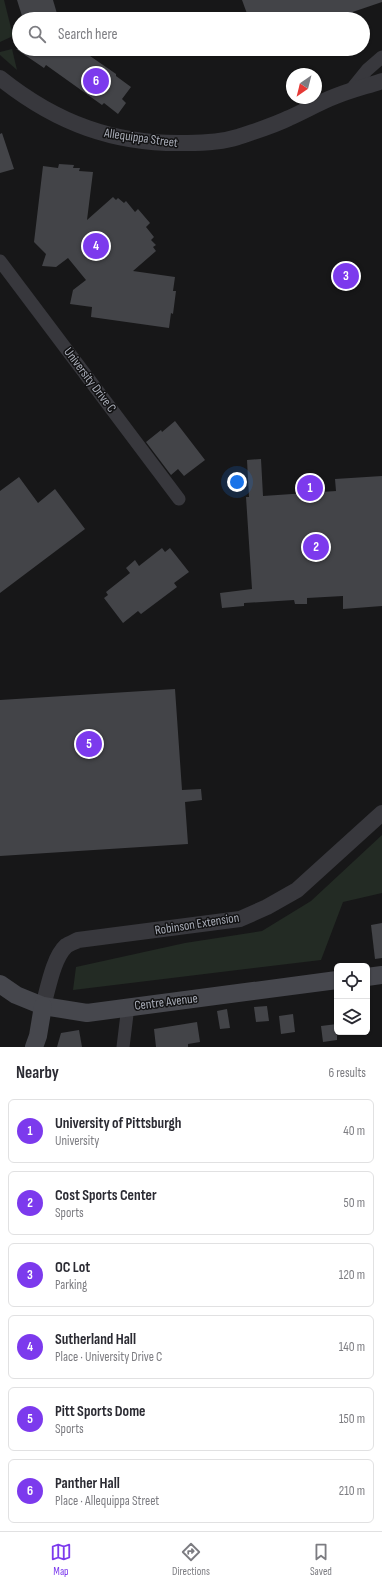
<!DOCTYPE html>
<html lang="en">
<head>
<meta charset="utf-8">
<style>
	body { margin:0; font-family:"Sofia Sans Condensed",sans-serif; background:#f2f2f3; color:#2b2b33 }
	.controls { position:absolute; right:12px; bottom:12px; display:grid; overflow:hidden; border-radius:6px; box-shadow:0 1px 3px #0004 }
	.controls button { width:36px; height:36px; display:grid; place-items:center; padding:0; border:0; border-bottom:1px solid #e1e1e2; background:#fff; color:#2b2b33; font:20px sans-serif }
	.compass { position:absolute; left:286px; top:68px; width:36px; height:36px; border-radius:50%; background:#fff; box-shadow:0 1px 3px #0004; rotate:215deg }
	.you { position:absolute; left:237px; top:482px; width:14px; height:14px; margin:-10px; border:3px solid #fff; border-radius:50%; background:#1a73e8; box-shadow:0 0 0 6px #1a73e833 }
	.badge { display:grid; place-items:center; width:26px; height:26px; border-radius:50%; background:#7c3aed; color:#fff; font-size:13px; font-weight:700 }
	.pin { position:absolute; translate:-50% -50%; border:2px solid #fff; box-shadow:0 1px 4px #0006 }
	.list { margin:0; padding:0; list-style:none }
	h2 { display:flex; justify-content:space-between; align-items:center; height:52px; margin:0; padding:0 16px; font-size:17px }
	h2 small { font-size:13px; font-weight:400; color:#7c7c81 }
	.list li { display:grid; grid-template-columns:26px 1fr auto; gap:12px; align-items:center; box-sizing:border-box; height:64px; margin:0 8px 8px; padding:0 8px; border:1px solid #e1e1e2; border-radius:6px }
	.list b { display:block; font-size:15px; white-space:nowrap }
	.list p { margin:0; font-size:13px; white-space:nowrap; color:#7c7c81 }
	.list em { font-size:13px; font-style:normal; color:#7c7c81 }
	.icon { flex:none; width:22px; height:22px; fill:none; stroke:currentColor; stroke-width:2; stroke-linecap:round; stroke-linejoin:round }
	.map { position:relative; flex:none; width:382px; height:1047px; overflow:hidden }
	.search { position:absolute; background:#fff; box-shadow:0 1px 3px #0004; left:12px; right:12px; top:12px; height:44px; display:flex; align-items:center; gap:10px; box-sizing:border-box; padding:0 14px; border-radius:22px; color:#7c7c81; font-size:15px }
	.sheet { height:484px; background:#fff }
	nav { display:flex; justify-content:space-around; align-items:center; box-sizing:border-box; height:56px; border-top:1px solid #e1e1e2; background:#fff; font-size:11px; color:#7c7c81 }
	nav a { display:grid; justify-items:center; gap:2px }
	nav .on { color:#7c3aed }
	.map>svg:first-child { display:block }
	.green { fill:#232b24 }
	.building { fill:#434448 }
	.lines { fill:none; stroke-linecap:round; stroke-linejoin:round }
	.minor { stroke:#38383d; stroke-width:13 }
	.tertiary { stroke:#38383d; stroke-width:16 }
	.secondary { stroke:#46474d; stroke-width:18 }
	.labels { text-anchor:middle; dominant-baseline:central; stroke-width:3; stroke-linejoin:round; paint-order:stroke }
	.street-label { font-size:13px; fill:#a9adb8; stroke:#121213 }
</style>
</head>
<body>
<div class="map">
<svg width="382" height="1047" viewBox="0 0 382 1047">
	<rect width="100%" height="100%" fill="#171718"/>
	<g class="green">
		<polygon points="0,0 4,0 13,36 0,42"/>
		<polygon points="12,49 17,70 0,55 0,52"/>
		<polygon points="382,835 382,893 343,902 321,960 73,990 76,967 185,943 262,931 311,901"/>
	</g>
	<g class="building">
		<polygon points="17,0 53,0 58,17 53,19 23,19"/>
		<polygon points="242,0 382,0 382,2 332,19 249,19"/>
		<polygon points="16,49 80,49 116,74 116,76 131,87 122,99 126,103 118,114 104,103 102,105 46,65 44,68"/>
		<polygon points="2,133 14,169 0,173 0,134"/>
		<polygon points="59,164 74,165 73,168 80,168 79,171 93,172 87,220 113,197 116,200 118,198 124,203 126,201 135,212 138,209 150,223 146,227 154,237 151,240 156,245 153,247 156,251 133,271 175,277 173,291 176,291 173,314 171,313 169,328 91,317 92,307 70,304 73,290 86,280 68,258 56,267 42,266 46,254 34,242 43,166 58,168"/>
		<polygon points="175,421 205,460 184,476 178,469 171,475 146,442 161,430 162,432"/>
		<polygon points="261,459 263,496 336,491 335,479 382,476 382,606 343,609 343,596 307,598 307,604 295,604 294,600 244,603 244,606 222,608 220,593 252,589 246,497 249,497 247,460"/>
		<polygon points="19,477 38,503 55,489 85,529 0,593 0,491"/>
		<polygon points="162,548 165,552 170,548 189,572 174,583 177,587 141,614 138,611 123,623 104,598 108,595 106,592 130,573 126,568 135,560 139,566"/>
		<polygon points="175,689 182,790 201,789 202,800 185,802 188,844 0,856 0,700"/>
		<polygon points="382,923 382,958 375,959 371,925"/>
		<polygon points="267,1006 269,1021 256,1022 254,1007"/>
		<polygon points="227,1009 230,1028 220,1029 217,1011"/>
		<polygon points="293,1014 295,1032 281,1034 279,1016"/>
		<polygon points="197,1022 200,1042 188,1044 188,1047 156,1047 154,1029"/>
		<polygon points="337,1024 337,1040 323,1042 321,1026"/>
		<polygon points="79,1030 82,1047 57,1047 61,1033"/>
	</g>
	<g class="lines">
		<g class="minor">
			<polyline points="350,91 367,70 382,57"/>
			<polyline points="0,261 179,499"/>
			<polyline points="123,1047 128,1006"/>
		</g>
		<g class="tertiary">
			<path d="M0,78C56,123 115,145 187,143C204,143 222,142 238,137C255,131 273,126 289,118C305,111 320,102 336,96C351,90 367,86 382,81"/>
			<path d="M43,1006C48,989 53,958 66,946C69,944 74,942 78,940L240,919L267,907L297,890L382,813"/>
		</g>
		<g class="secondary">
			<polyline points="367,977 382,975"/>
			<polyline points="0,984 16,995 43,1006 87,1013 337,980"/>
			<polyline points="34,1047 38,1036 43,1006"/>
		</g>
	</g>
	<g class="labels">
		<g class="street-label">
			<text transform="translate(141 138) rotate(8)">Allequippa Street</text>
			<text transform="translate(90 380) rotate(53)">University Drive C</text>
			<text transform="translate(197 924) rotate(-9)">Robinson Extension</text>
			<text transform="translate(166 1002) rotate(-7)">Centre Avenue</text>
		</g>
	</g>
</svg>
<div class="controls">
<button><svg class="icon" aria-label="locate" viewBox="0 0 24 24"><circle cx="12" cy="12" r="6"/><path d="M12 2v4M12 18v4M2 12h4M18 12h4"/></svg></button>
<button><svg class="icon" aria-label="layers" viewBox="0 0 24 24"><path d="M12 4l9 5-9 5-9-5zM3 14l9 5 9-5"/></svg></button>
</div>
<svg class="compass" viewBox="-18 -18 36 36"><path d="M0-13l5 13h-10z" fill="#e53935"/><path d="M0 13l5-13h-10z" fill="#7c7c81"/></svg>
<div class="you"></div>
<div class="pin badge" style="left:310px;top:488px">1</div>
<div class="pin badge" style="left:316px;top:547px">2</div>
<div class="pin badge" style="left:346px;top:276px">3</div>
<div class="pin badge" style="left:96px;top:246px">4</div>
<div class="pin badge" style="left:89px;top:744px">5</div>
<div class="pin badge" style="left:96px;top:81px">6</div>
<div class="search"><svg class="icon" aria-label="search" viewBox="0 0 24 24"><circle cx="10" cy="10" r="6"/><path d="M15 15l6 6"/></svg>Search here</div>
</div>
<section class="sheet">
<h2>Nearby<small>6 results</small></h2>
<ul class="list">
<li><span class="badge">1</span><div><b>University of Pittsburgh</b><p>University</p></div><em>40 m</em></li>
<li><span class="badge">2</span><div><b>Cost Sports Center</b><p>Sports</p></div><em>50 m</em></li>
<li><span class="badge">3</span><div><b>OC Lot</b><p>Parking</p></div><em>120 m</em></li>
<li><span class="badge">4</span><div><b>Sutherland Hall</b><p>Place · University Drive C</p></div><em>140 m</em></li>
<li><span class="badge">5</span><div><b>Pitt Sports Dome</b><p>Sports</p></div><em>150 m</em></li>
<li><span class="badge">6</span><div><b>Panther Hall</b><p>Place · Allequippa Street</p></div><em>210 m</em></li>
</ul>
</section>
<nav>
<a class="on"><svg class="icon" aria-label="map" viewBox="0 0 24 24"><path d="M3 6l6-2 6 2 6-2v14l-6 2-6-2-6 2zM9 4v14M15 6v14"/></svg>Map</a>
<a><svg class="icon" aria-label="directions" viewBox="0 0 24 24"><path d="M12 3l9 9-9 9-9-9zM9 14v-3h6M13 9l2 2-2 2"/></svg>Directions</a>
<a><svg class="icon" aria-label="saved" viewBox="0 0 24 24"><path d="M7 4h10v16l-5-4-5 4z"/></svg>Saved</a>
</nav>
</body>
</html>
